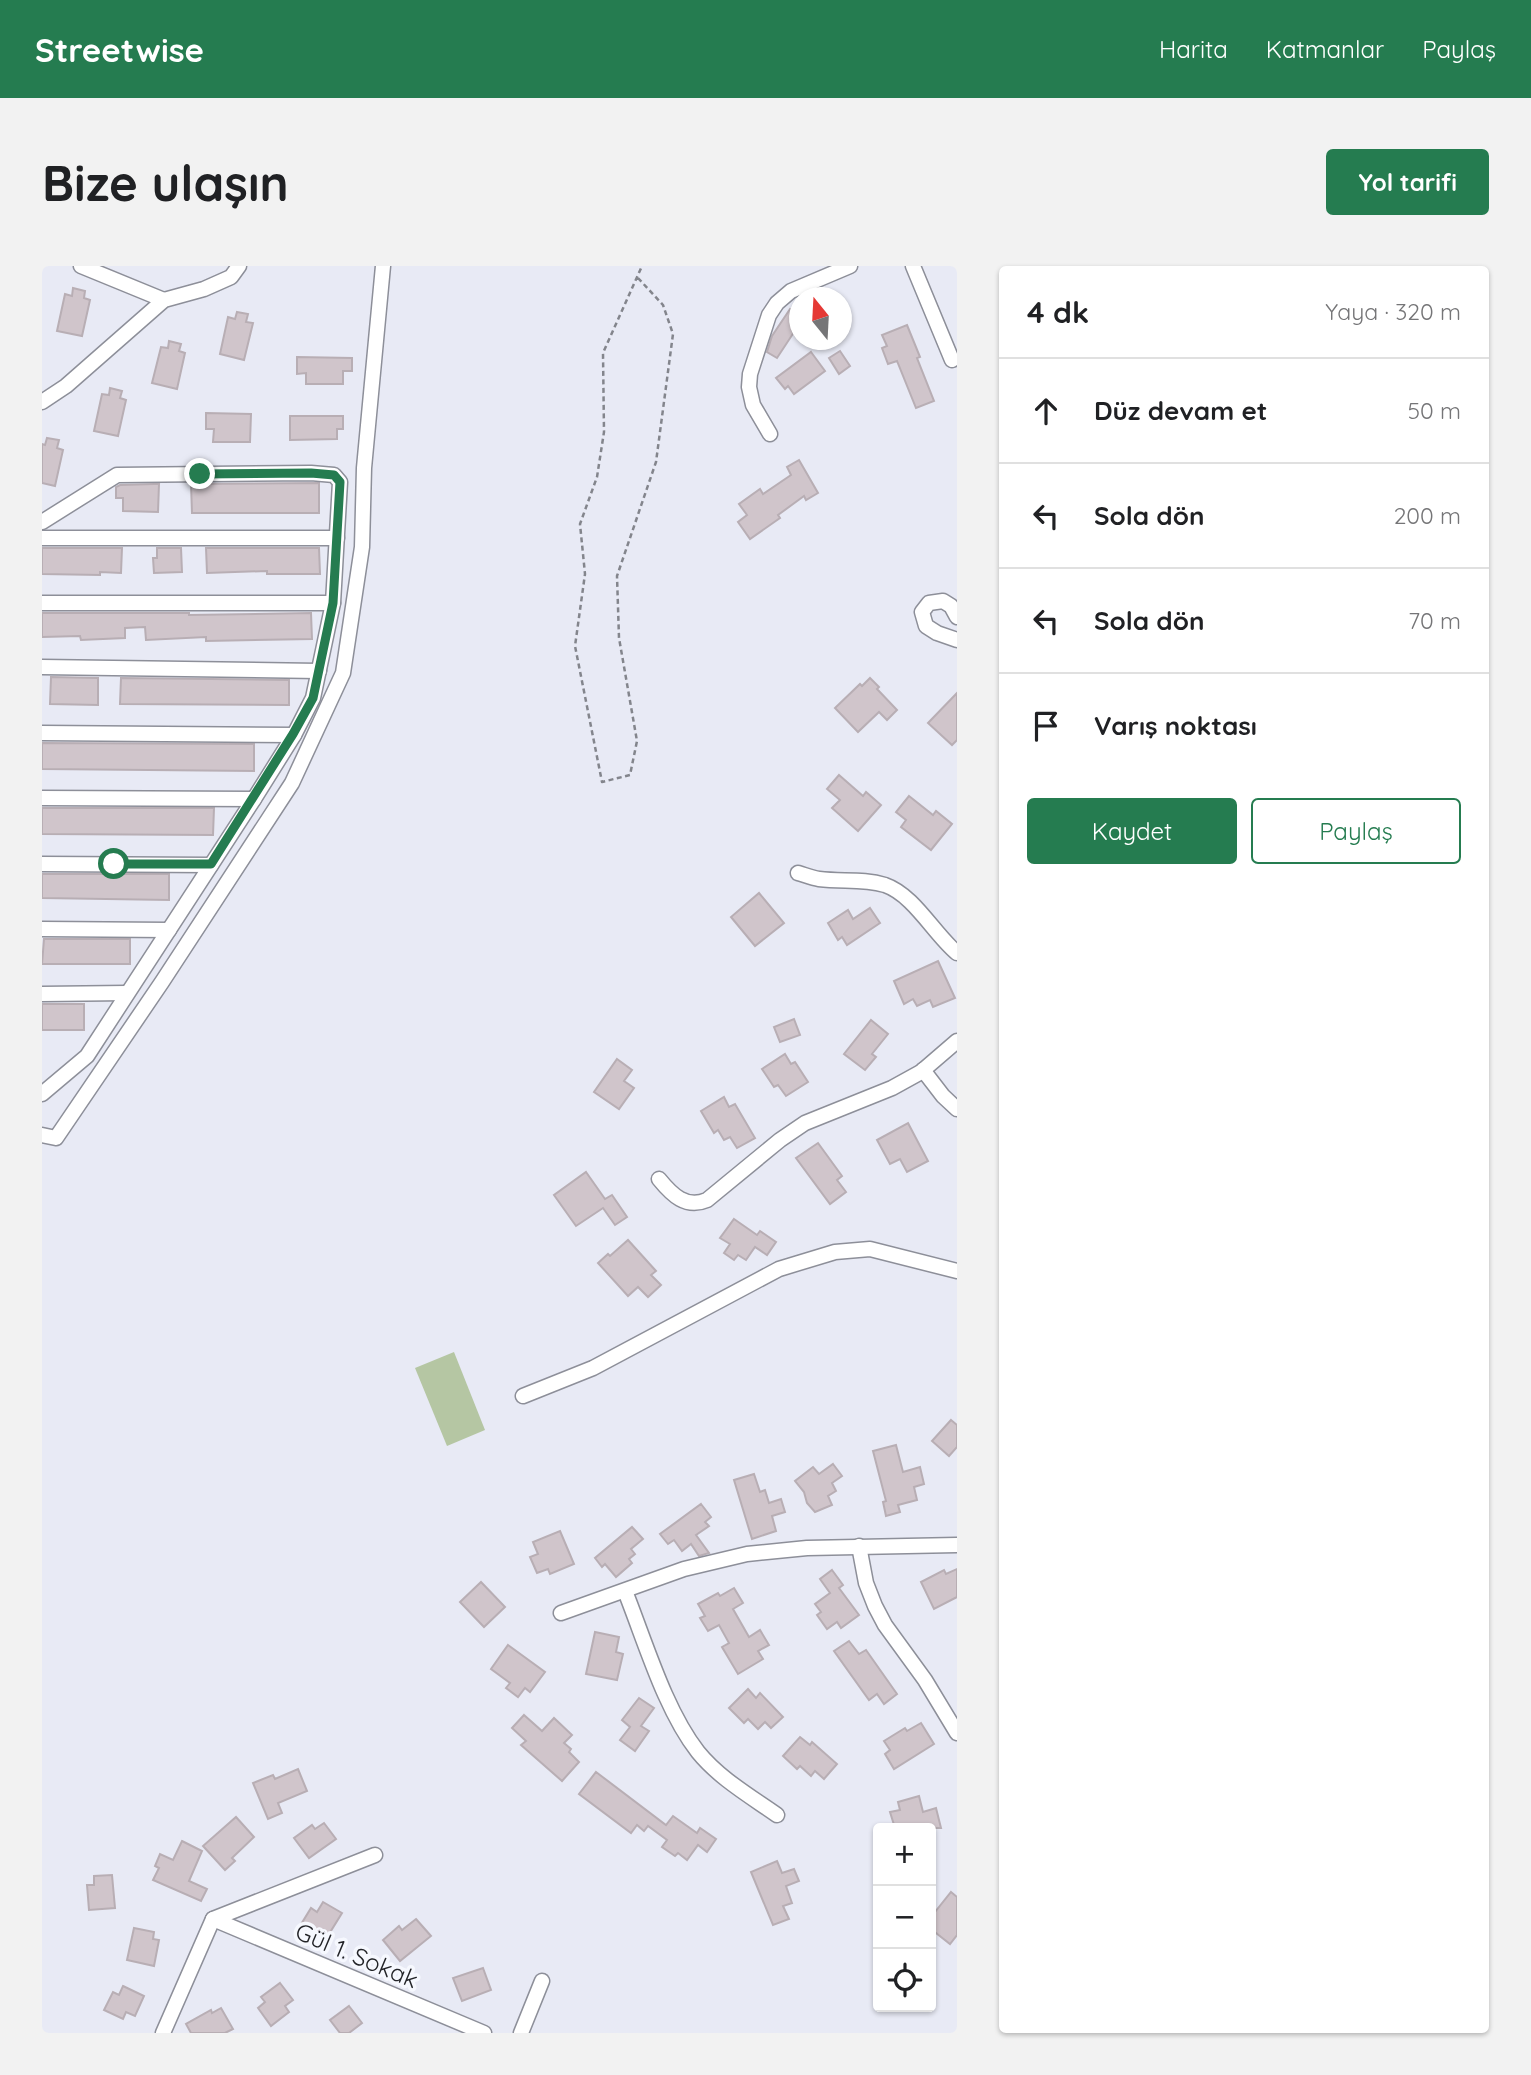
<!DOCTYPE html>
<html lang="tr">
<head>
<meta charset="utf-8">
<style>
	body { margin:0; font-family:Quicksand,sans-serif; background:#f2f2f2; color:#202124 }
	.controls { position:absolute; right:21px; bottom:21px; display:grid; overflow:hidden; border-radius:7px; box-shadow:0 2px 5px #0004 }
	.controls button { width:63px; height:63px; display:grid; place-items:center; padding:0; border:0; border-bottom:2px solid #e0e0e0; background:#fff; color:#202124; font:35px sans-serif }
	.compass { position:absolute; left:747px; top:21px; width:63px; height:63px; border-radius:50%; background:#fff; box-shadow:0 2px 5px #0004; rotate:342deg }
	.stop { position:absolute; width:21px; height:21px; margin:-16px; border:5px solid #257c50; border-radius:50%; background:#fff }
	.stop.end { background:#257c50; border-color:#fff; box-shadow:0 2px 7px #0008 }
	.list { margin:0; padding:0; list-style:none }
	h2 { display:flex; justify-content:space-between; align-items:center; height:91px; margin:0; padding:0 28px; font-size:30px }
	h2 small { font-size:23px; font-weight:400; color:#757577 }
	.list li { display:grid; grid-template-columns:46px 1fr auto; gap:21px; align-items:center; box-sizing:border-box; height:105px; padding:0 28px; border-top:2px solid #e0e0e0 }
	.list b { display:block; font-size:26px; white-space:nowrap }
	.list em { font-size:23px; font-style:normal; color:#757577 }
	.actions { display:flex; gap:14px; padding:21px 28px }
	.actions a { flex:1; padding:16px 0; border:2px solid #257c50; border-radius:7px; text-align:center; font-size:24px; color:#257c50 }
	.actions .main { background:#257c50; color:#fff }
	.icon { flex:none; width:38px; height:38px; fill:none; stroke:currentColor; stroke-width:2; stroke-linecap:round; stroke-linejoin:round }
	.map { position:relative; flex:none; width:915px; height:1767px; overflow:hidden; border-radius:7px }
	header { display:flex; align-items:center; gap:42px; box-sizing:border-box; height:98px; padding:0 35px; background:#257c50; color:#fff }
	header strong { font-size:33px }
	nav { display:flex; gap:38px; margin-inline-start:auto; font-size:24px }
	.intro { display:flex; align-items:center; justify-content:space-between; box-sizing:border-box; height:168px; padding:0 42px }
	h1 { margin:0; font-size:49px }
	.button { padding:18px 32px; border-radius:7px; background:#257c50; color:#fff; font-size:24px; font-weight:700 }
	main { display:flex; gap:42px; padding:0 42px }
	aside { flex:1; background:#fff; border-radius:7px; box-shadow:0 2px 5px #0004 }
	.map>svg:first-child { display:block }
	.pitch { fill:#b5c6a3 }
	.building { fill:#d0c5cb; stroke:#b8aeb4; stroke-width:2 }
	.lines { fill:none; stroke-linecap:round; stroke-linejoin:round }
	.minor-casing { stroke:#8d8f99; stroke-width:17 }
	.path { stroke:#83858c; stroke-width:2.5; stroke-dasharray:5 3.5; stroke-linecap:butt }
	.minor { stroke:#fff; stroke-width:14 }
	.route { stroke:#257c50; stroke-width:9 }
	.labels { text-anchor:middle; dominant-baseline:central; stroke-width:7; stroke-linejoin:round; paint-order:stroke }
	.street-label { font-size:24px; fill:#232428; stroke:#f6f8fe }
</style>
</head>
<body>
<header>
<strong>Streetwise</strong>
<nav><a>Harita</a><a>Katmanlar</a><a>Paylaş</a></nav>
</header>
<div class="intro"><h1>Bize ulaşın</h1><a class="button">Yol tarifi</a></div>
<main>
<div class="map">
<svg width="915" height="1767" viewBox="0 0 915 1767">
	<rect width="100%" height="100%" fill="#e8eaf5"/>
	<polygon class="pitch" points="412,1086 443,1164 405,1180 373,1102"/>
	<g class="building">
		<polygon points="31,22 43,25 42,32 48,34 40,70 15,65 23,28 30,30"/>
		<polygon points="748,43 758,49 758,57 735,92 725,86 730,70"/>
		<polygon points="195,46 206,48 204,56 211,57 202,94 178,88 186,51 193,53"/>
		<polygon points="865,59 878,91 875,92 892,135 874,142 855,95 846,98 840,82 845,80 840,69"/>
		<polygon points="127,75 139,78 137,85 143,87 135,123 110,117 119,81 126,82"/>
		<polygon points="798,85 808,100 797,108 787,92"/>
		<polygon points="769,86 783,105 752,128 746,120 743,123 734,112"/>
		<polygon points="255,91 310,92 310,105 301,105 301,118 264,118 264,107 255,108"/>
		<polygon points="68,122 80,125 78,132 84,134 76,170 52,165 60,128 67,129"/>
		<polygon points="164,147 209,148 208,176 171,176 172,163 164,163"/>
		<polygon points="248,150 301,150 301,163 295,163 295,173 248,174"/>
		<polygon points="5,172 17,174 15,182 21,184 13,220 0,217 0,178 3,179"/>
		<polygon points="757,194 776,227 764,234 762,230 736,249 738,252 708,273 696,256 705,249 697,238 718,223 721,228 749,209 745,201"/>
		<polygon points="277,217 277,247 150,247 149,218"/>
		<polygon points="112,218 117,218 116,246 81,245 81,232 74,232 74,221 78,219"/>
		<polygon points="0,282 80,282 79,307 58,306 58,309 0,308"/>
		<polygon points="115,282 139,282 140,306 112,307 111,292 115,292"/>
		<polygon points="164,282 277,282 278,308 225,308 225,305 165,307"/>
		<polygon points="0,347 147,347 147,349 269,347 270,373 164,375 164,371 104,374 103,361 83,362 83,372 39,374 38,370 0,371"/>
		<polygon points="9,411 56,412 56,439 8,438"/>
		<polygon points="79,412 247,414 247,439 78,438"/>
		<polygon points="828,412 837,421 835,423 855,444 845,454 837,446 816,466 793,442 818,418 820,420"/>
		<polygon points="915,427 915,474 910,479 886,457"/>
		<polygon points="0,477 212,478 212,505 0,503"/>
		<polygon points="797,509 821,530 824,526 839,539 816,565 790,542 798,534 785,523"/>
		<polygon points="867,530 891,549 894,545 910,558 889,584 859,561 864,554 854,546"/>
		<polygon points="0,542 172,542 171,569 0,568"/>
		<polygon points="0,608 127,608 127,634 0,632"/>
		<polygon points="717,627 742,657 713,680 689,651"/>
		<polygon points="828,642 838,657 805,679 800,671 796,674 786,657 806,644 811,653"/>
		<polygon points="2,673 88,673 88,698 0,698"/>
		<polygon points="896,695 913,732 891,741 888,734 875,740 871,733 862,738 852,715"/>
		<rect x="0" y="738" width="42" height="26"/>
		<polygon points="752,753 758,769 738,776 732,761"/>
		<polygon points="829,754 846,768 830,788 834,791 823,804 802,788"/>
		<polygon points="743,788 749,798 753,796 766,816 744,830 736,819 732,821 720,803"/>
		<polygon points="575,793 590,804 582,815 592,822 577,843 552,826"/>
		<polygon points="682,831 687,841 693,838 713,872 695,882 688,871 682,874 676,864 672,867 659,845"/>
		<polygon points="866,857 886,895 865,906 858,893 848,898 835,874"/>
		<polygon points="776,877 800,910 795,914 804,926 788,938 754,892"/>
		<polygon points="544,906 563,933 570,929 585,951 573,959 561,942 534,960 512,929"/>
		<polygon points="692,953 715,969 718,965 734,976 725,989 713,981 704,994 696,989 692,994 682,987 688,978 678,972"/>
		<polygon points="586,974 614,1005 609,1009 619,1019 606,1031 596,1021 586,1030 556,997 566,988 568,990"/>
		<polygon points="909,1154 915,1159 915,1181 907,1190 890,1175"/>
		<polygon points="854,1179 861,1206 878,1201 882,1218 872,1221 875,1234 856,1239 858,1246 844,1250 841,1236 844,1235 831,1185"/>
		<polygon points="791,1198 800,1210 790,1217 794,1225 786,1230 790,1239 773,1246 765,1237 762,1226 753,1215 771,1201 777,1208"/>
		<polygon points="712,1208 718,1226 723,1224 727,1237 739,1233 743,1246 730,1250 734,1265 710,1273 692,1214"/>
		<polygon points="659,1238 669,1251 663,1256 667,1260 654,1269 667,1287 657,1290 649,1278 640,1285 632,1274 626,1278 618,1268"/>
		<polygon points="590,1261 601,1273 589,1283 593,1288 587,1293 590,1297 574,1311 563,1298 560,1301 553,1292"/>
		<polygon points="518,1265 532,1298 508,1308 506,1303 495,1307 488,1291 496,1288 491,1276"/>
		<polygon points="915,1303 915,1331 892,1343 879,1316 902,1304 904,1308"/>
		<polygon points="790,1304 801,1319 797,1322 817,1349 799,1362 795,1356 785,1363 775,1349 779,1346 773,1338 788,1327 778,1313"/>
		<polygon points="439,1316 463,1341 442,1361 418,1336"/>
		<polygon points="692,1322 701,1337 691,1343 707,1371 718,1364 727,1379 716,1385 721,1393 696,1408 680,1381 687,1377 677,1359 666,1365 658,1352 663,1350 656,1338 676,1327 678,1330"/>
		<polygon points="553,1366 577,1371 574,1386 581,1388 575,1414 544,1408"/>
		<polygon points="807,1375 817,1388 824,1384 855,1428 842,1438 835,1428 827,1434 792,1385"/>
		<polygon points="466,1379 503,1406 488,1426 483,1422 476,1431 464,1422 468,1417 449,1403"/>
		<polygon points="706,1423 714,1432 718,1427 741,1451 729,1462 723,1456 716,1463 706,1453 702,1457 687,1442"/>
		<polygon points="597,1432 612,1442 599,1460 607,1465 593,1485 578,1474 588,1461 580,1454"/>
		<polygon points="482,1449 500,1465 512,1452 530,1469 522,1477 529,1483 527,1486 537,1496 520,1515 479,1479 484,1475 470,1462"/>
		<polygon points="879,1457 892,1478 852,1503 843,1488 848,1484 842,1475 863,1462 865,1465"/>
		<polygon points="758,1471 768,1479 770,1476 795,1498 782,1513 773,1505 769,1510 758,1500 755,1503 741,1490"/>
		<polygon points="256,1503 265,1525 236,1537 240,1547 226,1553 211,1517 231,1509 233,1513"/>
		<polygon points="554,1506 624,1559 631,1550 655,1567 658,1562 674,1573 665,1586 656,1579 645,1594 636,1587 633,1590 620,1581 625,1574 606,1560 602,1565 595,1559 589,1567 537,1528"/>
		<polygon points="877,1530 881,1546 894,1542 899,1562 853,1562 848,1546 858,1544 856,1536"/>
		<polygon points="194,1551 212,1571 190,1592 193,1595 183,1604 161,1580"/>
		<polygon points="282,1557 294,1573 267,1592 252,1572 270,1559 273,1563"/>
		<polygon points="140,1575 160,1585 147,1615 165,1623 159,1635 111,1614 117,1602 113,1600 118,1588 131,1594"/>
		<polygon points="735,1595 740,1607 752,1603 757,1615 744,1620 750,1637 741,1640 747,1653 731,1659 709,1606"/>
		<polygon points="70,1609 73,1642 47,1644 45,1619 52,1619 52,1610"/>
		<polygon points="909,1626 915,1631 915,1669 908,1678 889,1663 889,1651"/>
		<polygon points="281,1636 300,1647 287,1668 281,1664 277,1671 258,1660 269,1642 275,1646"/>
		<polygon points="374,1653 389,1670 358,1695 341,1674 357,1660 360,1664"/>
		<polygon points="92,1662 112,1666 111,1673 117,1674 112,1700 85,1694"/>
		<polygon points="441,1702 449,1724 420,1735 411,1712"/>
		<polygon points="238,1717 251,1734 243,1740 247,1746 229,1760 216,1742 223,1736 219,1731"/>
		<polygon points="81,1720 102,1730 93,1750 84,1746 81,1753 62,1744 71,1726 77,1729"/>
		<polygon points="307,1740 320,1757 307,1767 298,1767 288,1754"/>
		<polygon points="179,1742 191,1763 183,1767 149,1767 144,1758 169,1744 170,1747"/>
	</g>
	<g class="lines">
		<defs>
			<g id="minor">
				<polyline points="39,0 122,34"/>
				<polyline points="871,0 910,94"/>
				<polyline points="0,136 24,120 122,34 162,23 189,11 197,0"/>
				<polyline points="728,168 711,139 707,121 708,108 727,49 735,37 749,25 808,0"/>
				<polyline points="0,256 75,209 269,207 292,209 298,216 291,337 271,432 252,469 212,533 45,790 0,828"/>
				<polyline points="0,272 295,272"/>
				<polyline points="0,337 291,337"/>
				<polyline points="915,351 909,340 901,335 887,337 880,346 884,360 895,367 915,374"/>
				<polyline points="0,401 277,405"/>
				<polyline points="0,467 252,469"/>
				<polyline points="0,532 212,533"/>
				<polyline points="0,598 169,599"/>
				<path d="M756,607C763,609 770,612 777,613C800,616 821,612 843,619C872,629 892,668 915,687"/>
				<polyline points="0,663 127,664"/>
				<polyline points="0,728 85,727"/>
				<polyline points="881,804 901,830 915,843"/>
				<polyline points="0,869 14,872 120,716 250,517 301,407 320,281 322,202 341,0"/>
				<path d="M617,913C630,929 644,943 665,934L738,874L763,857L850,822L879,806L915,775"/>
				<polyline points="481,1130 551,1102 737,1003 793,986 828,983 915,1005"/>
				<polyline points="817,1280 824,1317 833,1340 843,1359 883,1414 915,1467"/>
				<path d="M583,1325C603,1375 623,1444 656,1486C677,1512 708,1530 735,1549"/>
				<polyline points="519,1347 642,1303 705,1288 765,1282 915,1279"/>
				<polyline points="171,1653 442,1767"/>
				<polyline points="121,1767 171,1653 333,1589"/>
				<polyline points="479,1767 500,1715"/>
			</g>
		</defs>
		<use href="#minor" class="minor-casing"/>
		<polyline class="path" points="596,12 621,39 631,68 614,196 575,310 577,372 595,475 588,509 560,516 533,380 543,308 538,258 555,211 562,166 561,87 600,0"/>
		<use href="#minor" class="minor"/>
	</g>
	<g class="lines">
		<polyline class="route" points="72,598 169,598 251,468 271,432 291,337 298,216 292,209 269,207 158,208"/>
	</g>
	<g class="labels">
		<g class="street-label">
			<text transform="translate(315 1689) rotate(23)">Gül 1. Sokak</text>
		</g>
	</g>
</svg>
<div class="controls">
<button>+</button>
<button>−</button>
<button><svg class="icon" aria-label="locate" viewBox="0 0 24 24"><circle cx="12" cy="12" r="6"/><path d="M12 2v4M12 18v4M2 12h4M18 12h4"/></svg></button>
</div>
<svg class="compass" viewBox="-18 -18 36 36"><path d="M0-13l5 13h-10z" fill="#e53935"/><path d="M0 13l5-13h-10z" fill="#757577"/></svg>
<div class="stop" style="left:72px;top:598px"></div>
<div class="stop end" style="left:158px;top:208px"></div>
</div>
<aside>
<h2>4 dk<small>Yaya · 320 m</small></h2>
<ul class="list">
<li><svg class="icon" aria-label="ahead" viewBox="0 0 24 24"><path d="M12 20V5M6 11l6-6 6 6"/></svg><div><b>Düz devam et</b></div><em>50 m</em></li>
<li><svg class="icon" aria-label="left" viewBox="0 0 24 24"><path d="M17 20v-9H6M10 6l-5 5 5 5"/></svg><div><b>Sola dön</b></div><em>200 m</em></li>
<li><svg class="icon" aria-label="left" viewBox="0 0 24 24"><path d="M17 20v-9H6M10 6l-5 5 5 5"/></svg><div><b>Sola dön</b></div><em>70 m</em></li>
<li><svg class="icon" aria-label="arrive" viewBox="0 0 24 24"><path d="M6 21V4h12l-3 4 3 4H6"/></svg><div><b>Varış noktası</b></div></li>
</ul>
<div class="actions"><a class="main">Kaydet</a><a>Paylaş</a></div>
</aside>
</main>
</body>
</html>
